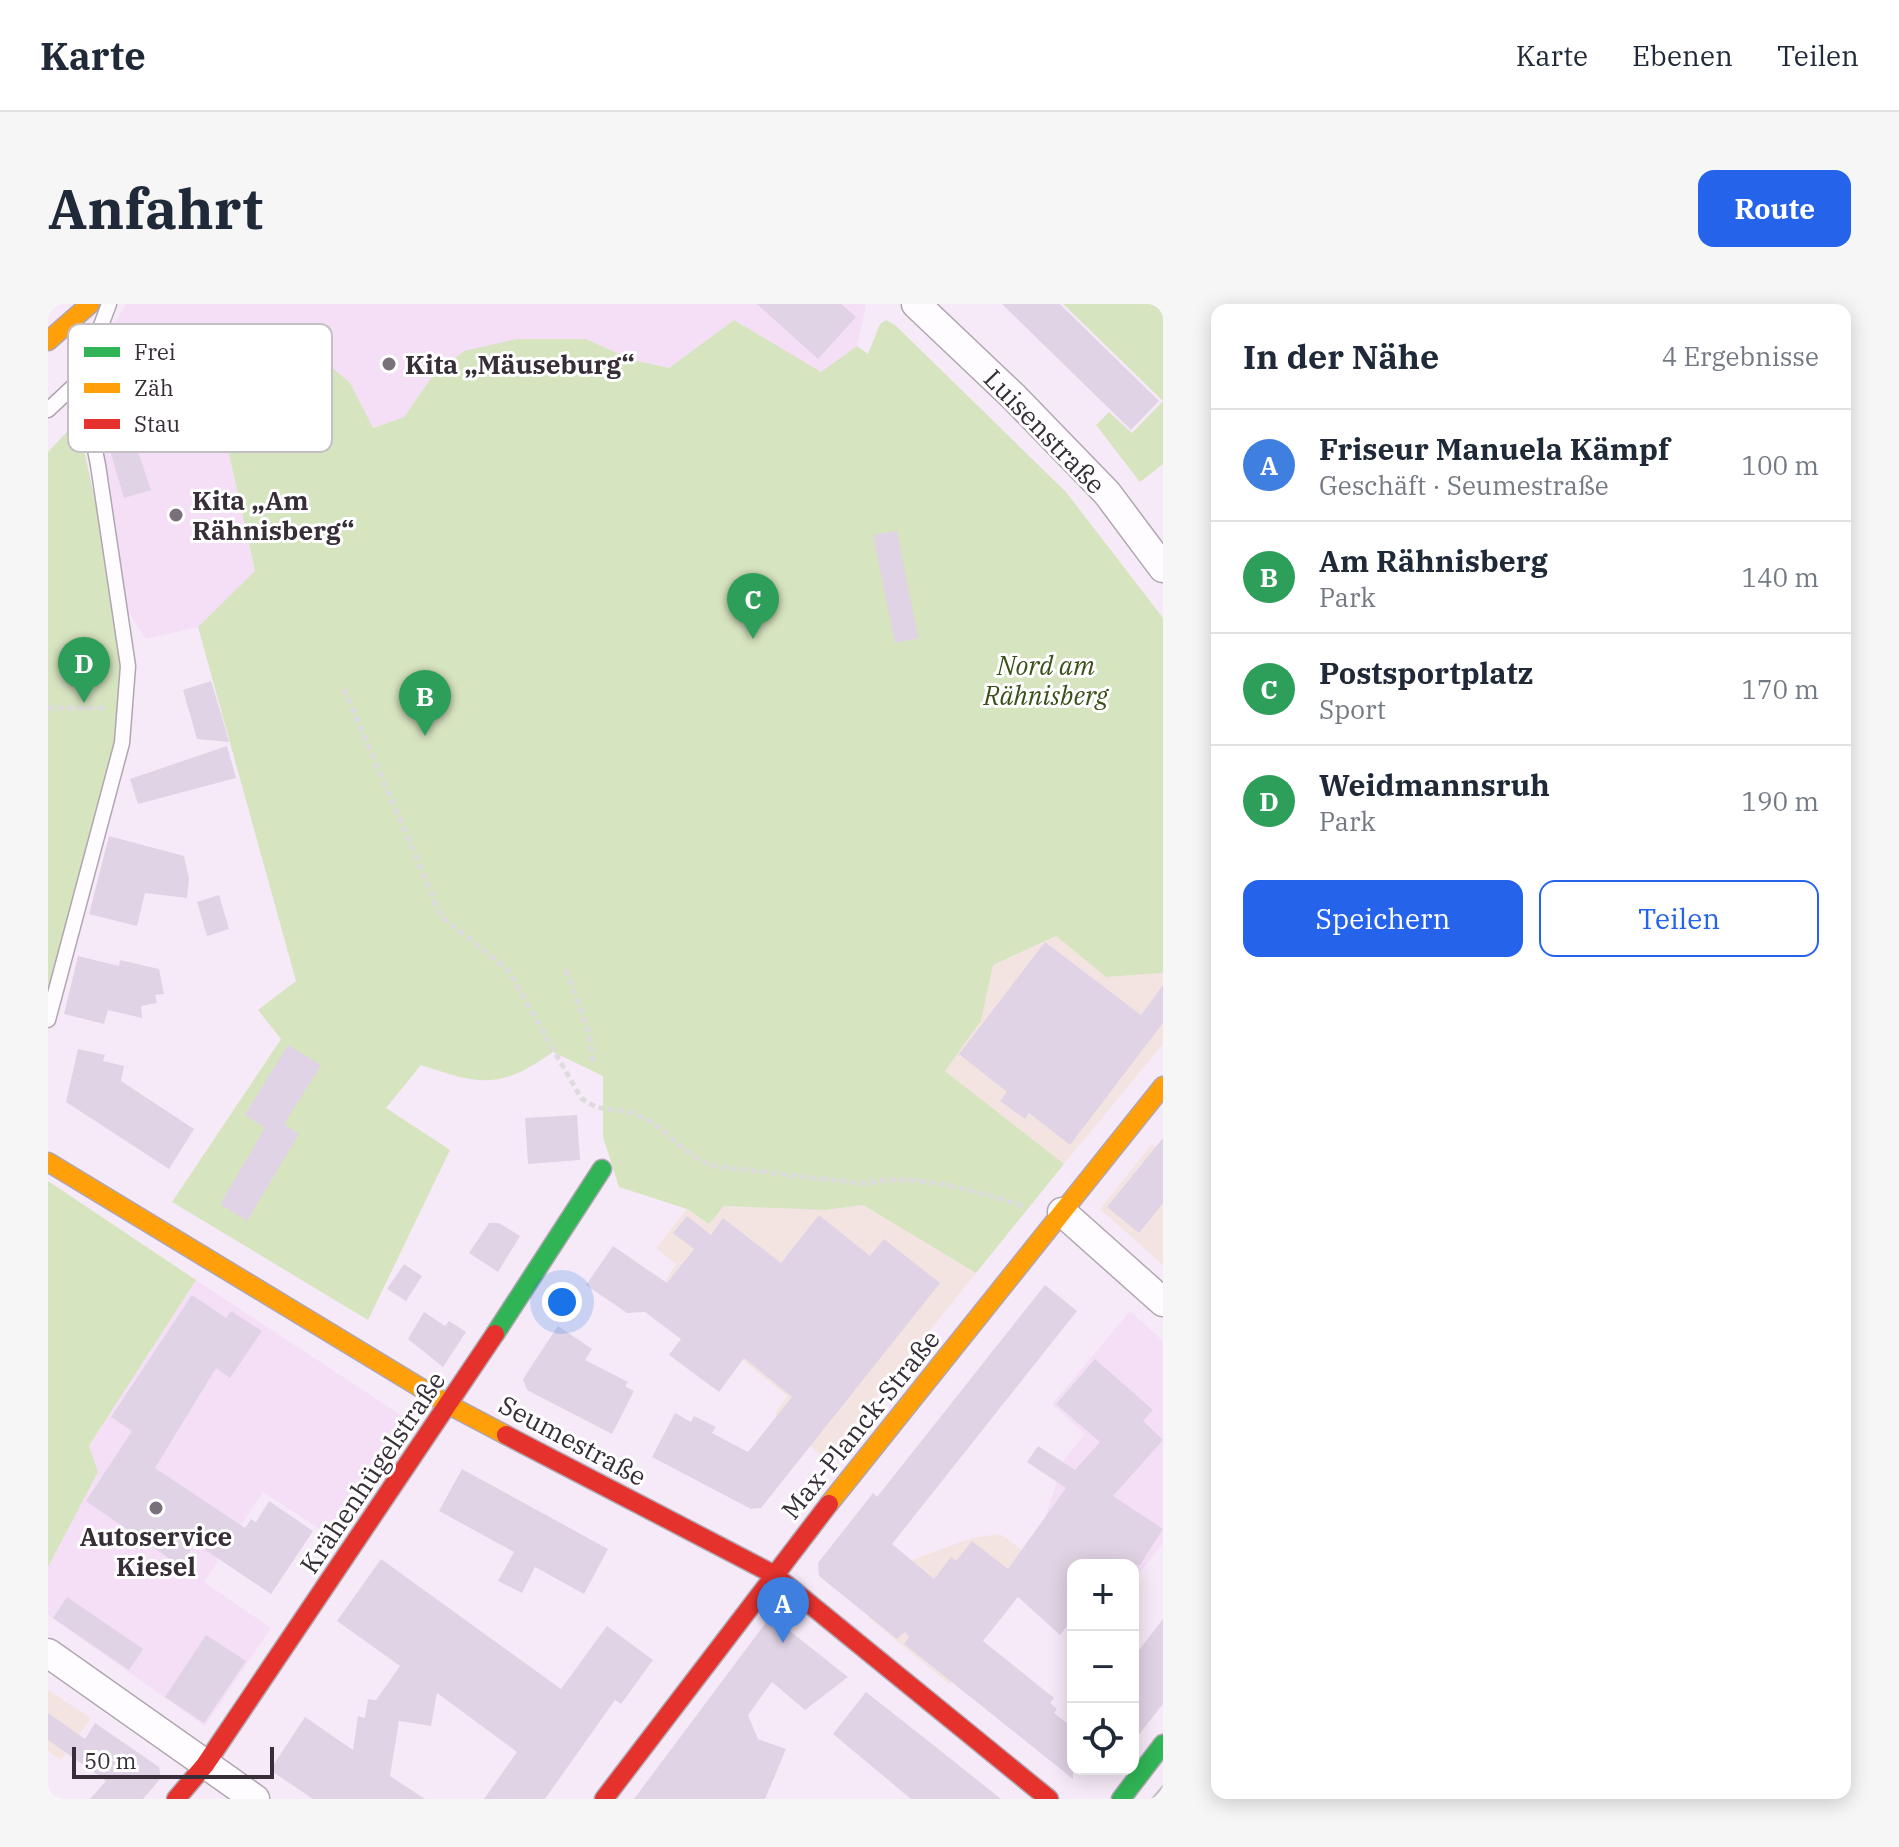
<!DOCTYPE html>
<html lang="de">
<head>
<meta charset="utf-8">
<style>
	body { margin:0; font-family:"IBM Plex Serif",serif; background:#f6f6f7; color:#1f2937 }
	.controls { position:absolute; right:24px; bottom:24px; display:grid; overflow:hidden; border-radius:16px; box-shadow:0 4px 20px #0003 }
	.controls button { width:72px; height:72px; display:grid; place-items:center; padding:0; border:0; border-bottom:2px solid #e0e1e3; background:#fff; color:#1f2937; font:40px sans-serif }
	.scale { position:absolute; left:24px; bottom:20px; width:202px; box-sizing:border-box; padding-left:8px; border:4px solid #372e38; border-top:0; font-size:22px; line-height:28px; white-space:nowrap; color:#372e38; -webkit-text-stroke:6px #fff; paint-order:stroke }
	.you { position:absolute; left:514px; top:998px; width:28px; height:28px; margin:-20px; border:6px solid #fff; border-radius:50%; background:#1a73e8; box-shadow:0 0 0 12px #1a73e833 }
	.badge { display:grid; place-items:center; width:52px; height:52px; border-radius:50%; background:#2563eb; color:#fff; font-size:26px; font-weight:700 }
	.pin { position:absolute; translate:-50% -66px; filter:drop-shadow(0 2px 4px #0008) }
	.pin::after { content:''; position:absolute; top:42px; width:28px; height:24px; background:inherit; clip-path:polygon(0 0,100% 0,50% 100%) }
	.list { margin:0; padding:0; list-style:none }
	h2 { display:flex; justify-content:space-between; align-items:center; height:104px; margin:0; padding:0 32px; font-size:34px }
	h2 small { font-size:26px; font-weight:400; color:#747a83 }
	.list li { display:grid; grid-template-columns:52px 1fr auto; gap:24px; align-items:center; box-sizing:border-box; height:112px; padding:0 32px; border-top:2px solid #e0e1e3 }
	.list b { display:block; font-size:30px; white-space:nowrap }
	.list p { margin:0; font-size:26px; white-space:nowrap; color:#747a83 }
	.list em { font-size:26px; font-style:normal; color:#747a83 }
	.actions { display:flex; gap:16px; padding:24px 32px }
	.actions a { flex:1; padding:18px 0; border:2px solid #2563eb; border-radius:16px; text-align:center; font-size:28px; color:#2563eb }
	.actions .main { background:#2563eb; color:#fff }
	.icon { flex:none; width:44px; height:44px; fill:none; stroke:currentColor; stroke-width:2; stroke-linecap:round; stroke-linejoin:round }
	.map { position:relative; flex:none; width:1115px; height:1495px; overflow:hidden; border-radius:16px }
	header { display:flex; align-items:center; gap:48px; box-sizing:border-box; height:112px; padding:0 40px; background:#fff; border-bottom:2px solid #e0e1e3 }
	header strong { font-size:38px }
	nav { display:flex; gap:44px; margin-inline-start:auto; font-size:28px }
	.intro { display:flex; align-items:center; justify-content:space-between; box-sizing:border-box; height:192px; padding:0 48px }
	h1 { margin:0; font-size:56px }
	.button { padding:20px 36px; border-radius:16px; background:#2563eb; color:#fff; font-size:28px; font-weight:700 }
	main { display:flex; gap:48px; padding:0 48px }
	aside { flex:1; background:#fff; border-radius:16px; box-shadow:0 4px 20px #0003 }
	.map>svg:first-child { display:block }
	.built { fill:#f4dff7 }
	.industrial { fill:#f4e4e1 }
	.green { fill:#d7e4c0 }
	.building { fill:#e0d3e5 }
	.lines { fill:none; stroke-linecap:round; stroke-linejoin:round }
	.lane-casing { stroke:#b0a6b1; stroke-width:17 }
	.street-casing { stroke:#b0a6b1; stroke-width:31 }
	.fast-casing { stroke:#b0a6b1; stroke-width:21 }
	.slow-casing { stroke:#b0a6b1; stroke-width:21 }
	.jam-casing { stroke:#b0a6b1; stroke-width:21 }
	.path { stroke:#dedbde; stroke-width:5; stroke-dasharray:6 4; stroke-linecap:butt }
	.lane { stroke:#fefcfe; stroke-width:14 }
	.street { stroke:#fefcfe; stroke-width:28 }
	.fast { stroke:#30b455; stroke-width:18 }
	.slow { stroke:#ff9f0a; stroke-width:18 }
	.jam { stroke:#e5322d; stroke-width:18 }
	.tram { stroke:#c1bfc2; stroke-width:2 }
	.poi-dot { fill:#7a707b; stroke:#fff; stroke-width:3 }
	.labels { text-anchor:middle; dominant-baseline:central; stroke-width:6; stroke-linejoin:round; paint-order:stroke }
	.poi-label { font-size:26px; font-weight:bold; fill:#372e38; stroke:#fff; text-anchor:start }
	.street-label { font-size:26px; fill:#372e38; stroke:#fff }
	.park-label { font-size:26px; font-style:italic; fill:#3a5018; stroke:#fff }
	.key { fill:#fff; stroke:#c3c0c3; stroke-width:2 }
	.key-label { font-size:22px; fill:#372e38 }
</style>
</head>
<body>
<header>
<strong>Karte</strong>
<nav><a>Karte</a><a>Ebenen</a><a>Teilen</a></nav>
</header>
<div class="intro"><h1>Anfahrt</h1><a class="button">Route</a></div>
<main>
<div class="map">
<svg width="1115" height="1495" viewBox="0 0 1115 1495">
	<rect width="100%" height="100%" fill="#f7eaf8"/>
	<g class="built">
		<polygon points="78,0 816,0 818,2 809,42 773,69 686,16 621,64 585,56 538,35 383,74 356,113 324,124 302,79 158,49 207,268 150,323 98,335 76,302 37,77 51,44"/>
		<polygon points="148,976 362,1117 284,1233 215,1188 156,1278 223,1324 157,1422 0,1311 0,1263 50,1168 41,1143"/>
		<polygon points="1082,1007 1115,1037 1115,1239 1090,1271 1085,1270 1085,1261 997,1214 1016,1156 1037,1130 1004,1100"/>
	</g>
	<g class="industrial">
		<polygon points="1008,632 1058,673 1115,669 1115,740 1016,860 897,767 933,717 945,661"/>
		<polygon points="1104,840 1115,849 1115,961 1052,905"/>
		<polygon points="815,901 928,969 778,1156 727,1110 739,1092 647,1018 613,983 628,960 608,944 639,905 661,920 676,902 777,906"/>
		<polygon points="952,1230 974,1246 968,1295 901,1380 821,1314 866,1255 924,1234"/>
		<polygon points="0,1386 43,1414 13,1456 0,1447"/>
	</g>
	<g class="green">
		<polygon points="1015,0 1115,0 1115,160 1092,178 1048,121 1061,108 1084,129 1115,97"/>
		<path d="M686,16L773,68L809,42L820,50L832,20L838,16L847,21L1018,188L1115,314V669L1058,673L1008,632L945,661L933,717L897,767L1016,860L928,969L815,901L777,906L676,902L661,920L639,905L571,883L555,833V772L505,748C451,786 433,781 373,761L338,804L402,846L320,1016L124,898L233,735L210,706L248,677L150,323L207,267L158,48L262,44L302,79L325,124L356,113L383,74L416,47L469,35H538L585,56L621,64Z"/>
		<path d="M30,116C49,214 79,315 72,415L0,696V148Z"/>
		<polygon points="0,877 148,976 41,1142 50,1168 0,1263"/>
	</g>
	<g class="building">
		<polygon points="709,0 793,0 808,13 770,55"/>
		<polygon points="954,0 1012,0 1111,97 1083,126"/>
		<polygon points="111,78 123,114 83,127 103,186 76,194 48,99"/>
		<polygon points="849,227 870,334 847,339 825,231"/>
		<polygon points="163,377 174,413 181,438 149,435 135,386"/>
		<polygon points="179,442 188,474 90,500 82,475"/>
		<polygon points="61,532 136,552 141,575 139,594 97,589 89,622 41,610"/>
		<polygon points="171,591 181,625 159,632 149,598"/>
		<polygon points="997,638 1093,711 1115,681 1115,719 1022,841 981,809 977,815 952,797 959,788 911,750"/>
		<polygon points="30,652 71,662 72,656 111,665 116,690 107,691 109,699 93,702 94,714 60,706 56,720 16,710"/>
		<polygon points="240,741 273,761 236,820 251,830 199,917 172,900 217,824 197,811"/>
		<polygon points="30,745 57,751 55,757 76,762 73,777 146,825 121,865 18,798"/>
		<polygon points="529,811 532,856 480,860 477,814"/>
		<polygon points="1115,834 1115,899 1091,929 1059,903"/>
		<polygon points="771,911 822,952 836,935 892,979 713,1204 703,1205 604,1153 627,1109 643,1118 646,1112 668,1123 664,1129 700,1148 744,1093 696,1054 671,1088 621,1051 633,1035 597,1008 579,1009 538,981 565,942 619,979 646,945 625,929 639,912 663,931 675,914 733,959"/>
		<polygon points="441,919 451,919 472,932 450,968 421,949"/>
		<polygon points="356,960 374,972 358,997 339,985"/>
		<polygon points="997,981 1029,1007 844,1240 886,1275 903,1253 908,1257 924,1237 960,1265 1018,1184 979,1158 990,1142 1027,1166 1052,1138 1008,1100 1047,1055 1105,1106 1095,1117 1115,1136 1065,1192 1115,1225 1092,1261 1025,1261 1025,1314 1012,1331 970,1293 935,1337 1006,1394 1002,1399 1009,1405 1006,1409 1025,1424 1025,1475 856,1340 861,1333 857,1328 849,1335 771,1272 770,1259 825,1189 829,1193"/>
		<polygon points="144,991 178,1014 183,1007 214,1027 182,1074 168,1064 107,1164 197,1224 203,1215 208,1218 221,1197 265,1227 223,1290 147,1239 132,1262 38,1197 84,1127 63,1113"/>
		<polygon points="376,1008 397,1022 401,1017 418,1028 395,1063 360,1035"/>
		<polygon points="510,1022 544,1045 537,1056 580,1078 577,1082 586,1087 564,1130 479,1086 475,1075"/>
		<polygon points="414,1165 560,1245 536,1290 487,1263 474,1289 450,1277 466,1248 391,1207"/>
		<polygon points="333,1255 513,1385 559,1322 605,1356 573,1400 567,1396 497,1495 436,1495 469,1448 389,1389 383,1422 351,1417 342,1472 377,1495 265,1495 222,1466 257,1413 305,1446 310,1412 317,1414 320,1395 328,1396 352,1362 289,1317"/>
		<polygon points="19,1293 95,1345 81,1366 5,1314"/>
		<polygon points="1115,1315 1115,1400 1085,1438 1085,1354"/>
		<polygon points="719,1317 729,1317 800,1373 757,1406 724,1378 700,1411 710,1435 738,1445 717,1495 586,1495"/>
		<polygon points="158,1331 198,1357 156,1419 117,1393"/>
		<polygon points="818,1388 884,1440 953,1495 863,1495 785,1430"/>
		<polygon points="0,1409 37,1435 47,1419 111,1463 113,1474 95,1495 42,1495 58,1477 0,1436"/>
	</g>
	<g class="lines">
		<defs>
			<g id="lane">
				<polyline points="0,106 33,75"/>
				<polyline points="0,716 74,439 80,362 50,161 33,75 61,0"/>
			</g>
			<g id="street">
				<polyline points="868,0 966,93 1059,189 1115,264"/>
				<polyline points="1014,908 1115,998"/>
				<polyline points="0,1349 207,1495"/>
			</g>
			<g id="fast">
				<polyline points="447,1030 554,865"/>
				<polyline points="1073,1495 1115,1440"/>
			</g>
			<g id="slow">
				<polyline points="0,37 42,0"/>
				<polyline points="0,858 401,1101 458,1131"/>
				<polyline points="781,1200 1115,782"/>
			</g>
			<g id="jam">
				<polyline points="458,1131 725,1270 1001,1495"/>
				<polyline points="128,1495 157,1461 447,1030"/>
				<polyline points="556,1495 781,1200"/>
			</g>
		</defs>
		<use href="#lane" class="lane-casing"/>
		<use href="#street" class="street-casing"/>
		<use href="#fast" class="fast-casing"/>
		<use href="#slow" class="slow-casing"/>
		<use href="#jam" class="jam-casing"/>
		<g class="path">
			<path d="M296,385L393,612L460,666L533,794C558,812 563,801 586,810C616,820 635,852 665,862L818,880C859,867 936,888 977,903"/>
			<polyline points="0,404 59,404"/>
			<polyline points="518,666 540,726 545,758"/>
		</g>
		<use href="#lane" class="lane"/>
		<use href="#street" class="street"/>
		<use href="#fast" class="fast"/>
		<use href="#slow" class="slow"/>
		<use href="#jam" class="jam"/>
		<polyline class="tram" points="1104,1495 1115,1482"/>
	</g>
	<g class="poi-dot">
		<circle cx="341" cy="60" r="8"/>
		<circle cx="128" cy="211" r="8"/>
		<circle cx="108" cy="1204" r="8"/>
	</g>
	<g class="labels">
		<g class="poi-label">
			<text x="357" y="60">Kita „Mäuseburg“</text>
			<text x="144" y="196">Kita „Am<tspan x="144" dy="30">Rähnisberg“</tspan></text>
			<text x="108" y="1232" text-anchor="middle">Autoservice<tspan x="108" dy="30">Kiesel</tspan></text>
		</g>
		<g class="street-label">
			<text transform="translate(997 127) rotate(46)">Luisenstraße</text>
			<text transform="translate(812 1120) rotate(-51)">Max-Planck-Straße</text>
			<text transform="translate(525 1136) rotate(28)">Seumestraße</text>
			<text transform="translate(324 1168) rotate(-56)">Krähenhügelstraße</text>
		</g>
		<g class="park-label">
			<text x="998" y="361">Nord am<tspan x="998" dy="30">Rähnisberg</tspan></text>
		</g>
	</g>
	<rect x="20" y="20" width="264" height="128" rx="12" class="key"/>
	<rect x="36" y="43" width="36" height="10" fill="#30b455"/>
	<rect x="36" y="79" width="36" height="10" fill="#ff9f0a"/>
	<rect x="36" y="115" width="36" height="10" fill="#e5322d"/>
	<g class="key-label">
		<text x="86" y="56">Frei</text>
		<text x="86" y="92">Zäh</text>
		<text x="86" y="128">Stau</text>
	</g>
</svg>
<div class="controls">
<button>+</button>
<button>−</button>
<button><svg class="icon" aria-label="locate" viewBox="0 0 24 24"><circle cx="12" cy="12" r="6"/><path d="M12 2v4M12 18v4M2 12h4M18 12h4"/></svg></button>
</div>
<div class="scale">50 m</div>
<div class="you"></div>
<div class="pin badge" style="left:735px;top:1339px;background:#3f7fe0">A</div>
<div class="pin badge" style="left:377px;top:432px;background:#2e9e5b">B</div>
<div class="pin badge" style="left:705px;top:335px;background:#2e9e5b">C</div>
<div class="pin badge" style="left:36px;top:399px;background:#2e9e5b">D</div>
</div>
<aside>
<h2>In der Nähe<small>4 Ergebnisse</small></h2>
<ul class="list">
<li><span class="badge" style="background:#3f7fe0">A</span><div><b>Friseur Manuela Kämpf</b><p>Geschäft · Seumestraße</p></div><em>100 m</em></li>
<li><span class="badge" style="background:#2e9e5b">B</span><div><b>Am Rähnisberg</b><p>Park</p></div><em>140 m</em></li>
<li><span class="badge" style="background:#2e9e5b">C</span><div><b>Postsportplatz</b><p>Sport</p></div><em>170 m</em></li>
<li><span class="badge" style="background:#2e9e5b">D</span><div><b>Weidmannsruh</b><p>Park</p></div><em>190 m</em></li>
</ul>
<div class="actions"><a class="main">Speichern</a><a>Teilen</a></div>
</aside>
</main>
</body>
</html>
